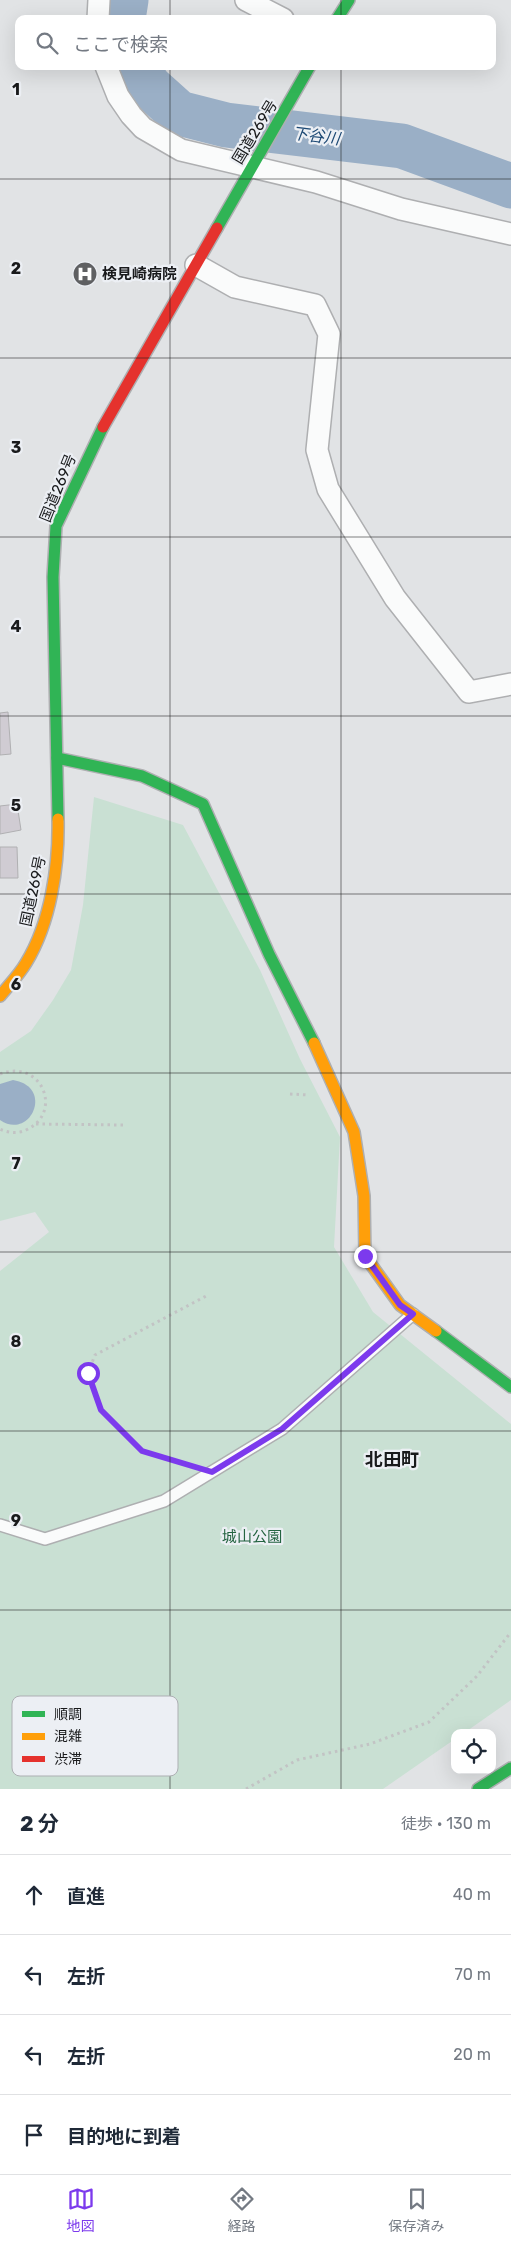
<!DOCTYPE html>
<html lang="ja">
<head>
<meta charset="utf-8">
<style>
	body { margin:0; font-family:Rubik,"Noto Sans JP",sans-serif; background:#f2f2f3; color:#1f2937 }
	.controls { position:absolute; right:15px; bottom:15px; display:grid; overflow:hidden; border-radius:10px; box-shadow:0 5px 20px #0002 }
	.controls button { width:45px; height:45px; display:grid; place-items:center; padding:0; border:0; border-bottom:1px solid #e0e1e3; background:#fff; color:#1f2937; font:25px sans-serif }
	.stop { position:absolute; width:15px; height:15px; margin:-11px; border:4px solid #7c3aed; border-radius:50%; background:#fff }
	.stop.end { background:#7c3aed; border-color:#fff; box-shadow:0 1px 5px #0008 }
	.list { margin:0; padding:0; list-style:none }
	h2 { display:flex; justify-content:space-between; align-items:center; height:65px; margin:0; padding:0 20px; font-size:21px }
	h2 small { font-size:16px; font-weight:400; color:#747a83 }
	.list li { display:grid; grid-template-columns:32px 1fr auto; gap:15px; align-items:center; box-sizing:border-box; height:80px; padding:0 20px; border-top:1px solid #e0e1e3 }
	.list b { display:block; font-size:19px; white-space:nowrap }
	.list em { font-size:16px; font-style:normal; color:#747a83 }
	.icon { flex:none; width:28px; height:28px; fill:none; stroke:currentColor; stroke-width:2; stroke-linecap:round; stroke-linejoin:round }
	.map { position:relative; flex:none; width:511px; height:1789px; overflow:hidden }
	.search { position:absolute; background:#fff; box-shadow:0 5px 20px #0002; left:15px; right:15px; top:15px; height:55px; display:flex; align-items:center; gap:12px; box-sizing:border-box; padding:0 18px; border-radius:10px; color:#747a83; font-size:19px }
	.sheet { height:385px; background:#fff }
	nav { display:flex; justify-content:space-around; align-items:center; box-sizing:border-box; height:70px; border-top:1px solid #e0e1e3; background:#fff; font-size:14px; color:#747a83 }
	nav a { display:grid; justify-items:center; gap:2px }
	nav .on { color:#7c3aed }
	.map>svg:first-child { display:block }
	.green { fill:#c9e0d3 }
	.water { fill:#9aafc6 }
	.lines { fill:none; stroke-linecap:round; stroke-linejoin:round }
	.river { stroke:#9aafc6; stroke-width:45 }
	.building { fill:#d0ccd3; stroke:#b0b0b2 }
	.lane-casing { stroke:#aeafb1; stroke-width:14 }
	.street-casing { stroke:#aeafb1; stroke-width:24 }
	.fast-casing { stroke:#aeafb1; stroke-width:14 }
	.slow-casing { stroke:#aeafb1; stroke-width:14 }
	.jam-casing { stroke:#aeafb1; stroke-width:14 }
	.path { stroke:#c2c3c4; stroke-width:3; stroke-dasharray:2.5 4; stroke-linecap:butt }
	.lane { stroke:#fafbfb; stroke-width:11 }
	.street { stroke:#fafbfb; stroke-width:21 }
	.fast { stroke:#30b455; stroke-width:11 }
	.slow { stroke:#ff9f0a; stroke-width:11 }
	.jam { stroke:#e5322d; stroke-width:11 }
	.route { stroke:#7c3aed; stroke-width:6 }
	.grid { fill:none; stroke:#191a1c; stroke-width:1; stroke-opacity:0.55 }
	.labels { text-anchor:middle; dominant-baseline:central; stroke-width:4.5; stroke-linejoin:round; paint-order:stroke }
	.street-label { font-size:15px; fill:#191a1c; stroke:#eceff4 }
	.poi-label { font-size:15px; font-weight:bold; fill:#191a1c; stroke:#eceff4; text-anchor:start }
	.park-label { font-size:15px; fill:#246441; stroke:#eceff4 }
	.water-label { font-size:16px; font-style:italic; fill:#1e4a75; stroke:#eceff4 }
	.quarter-label { font-size:18px; font-weight:bold; fill:#191a1c; stroke:#eceff4 }
	.key { fill:#eceff4; stroke:#adafb3; stroke-width:1 }
	.key-label { font-size:14px; fill:#191a1c }
	.grid-label { font-size:16px; text-anchor:middle; font-weight:bold; fill:#191a1c; stroke:#eceff4; stroke-width:4.5; stroke-linejoin:round; paint-order:stroke }
</style>
</head>
<body>
<div class="map">
<svg width="511" height="1789" viewBox="0 0 511 1789">
	<rect width="100%" height="100%" fill="#e1e3e5"/>
	<polygon class="green" points="94,797 183,825 260,970 300,1059 340,1137 334,1247 373,1312 511,1424 511,1700 464,1733 455,1733 455,1739 383,1789 0,1789 0,1271 49,1232 35,1212 0,1221 0,1052 31,1031 53,1000 71,970 83,905"/>
	<path class="water" d="M13,1080C55,1087 30,1141 0,1120V1084Z"/>
	<g class="lines">
		<g class="river">
			<polyline points="123,19 126,0"/>
			<polyline points="135,66 150,87 179,113 226,125 402,146 511,186"/>
		</g>
	</g>
	<g class="building">
		<polygon points="8,712 11,754 0,755 0,713"/>
		<polygon points="17,804 21,830 0,834 0,806"/>
		<polygon points="0,847 17,847 18,878 0,878"/>
	</g>
	<g class="lines">
		<defs>
			<polyline id="lane" points="0,1525 45,1539 164,1501 282,1429 413,1314"/>
			<g id="street">
				<polyline points="246,0 283,19"/>
				<polyline points="98,19 99,0"/>
				<polyline points="106,66 118,96 131,115 143,128 181,150 316,182 401,209 511,234"/>
				<polyline points="196,265 235,287 315,305 329,334 317,450 328,489 395,598 469,692 511,684"/>
			</g>
			<g id="fast">
				<polyline points="337,19 349,0"/>
				<polyline points="217,228 310,66"/>
				<polyline points="57,758 142,776 203,804 269,954 314,1043"/>
				<polyline points="58,819 53,577 56,526 103,427"/>
				<polyline points="436,1331 511,1387"/>
				<polyline points="478,1789 511,1768"/>
			</g>
			<g id="slow">
				<path d="M0,996C9,985 19,975 26,963C51,922 59,865 58,819"/>
				<polyline points="314,1043 354,1132 364,1196 365,1256 400,1305 436,1331"/>
			</g>
			<polyline id="jam" points="103,427 217,228"/>
		</defs>
		<use href="#lane" class="lane-casing"/>
		<use href="#street" class="street-casing"/>
		<use href="#fast" class="fast-casing"/>
		<use href="#slow" class="slow-casing"/>
		<use href="#jam" class="jam-casing"/>
		<g class="path">
			<path d="M0,1074C42,1058 64,1113 26,1130C18,1134 8,1133 0,1129"/>
			<polyline points="290,1094 309,1095"/>
			<polyline points="36,1124 124,1125"/>
			<polyline points="187,1464 142,1451 101,1409 88,1373 95,1355 208,1295"/>
			<polyline points="246,1789 297,1760 370,1744 429,1722 477,1676 511,1632"/>
		</g>
		<use href="#lane" class="lane"/>
		<use href="#street" class="street"/>
		<use href="#fast" class="fast"/>
		<use href="#slow" class="slow"/>
		<use href="#jam" class="jam"/>
	</g>
	<g class="lines">
		<polyline class="route" points="88,1373 101,1410 142,1451 212,1472 282,1429 413,1314 400,1305 365,1256"/>
	</g>
	<path class="grid" d="M170,0V19M341,0V19M170,66V1789M341,66V1789M0,179H511M0,358H511M0,537H511M0,716H511M0,894H511M0,1073H511M0,1252H511M0,1431H511M0,1610H511"/>
	<defs>
		<symbol id="hospital-disc" viewBox="-11 -11 22 22"><circle r="9.5" fill="#5f6062" stroke="#eceff4"/><path d="M-5-5h3v3.5h4V-5h3V5h-3V1.5h-4V5h-3Z" fill="#fff"/></symbol>
	</defs>
	<g fill-rule="evenodd">
		<use href="#hospital-disc" x="71" y="260" width="28" height="28"/>
	</g>
	<g class="labels">
		<g class="street-label">
			<text transform="translate(255 132) rotate(-59)">国道269号</text>
			<text transform="translate(58 488) rotate(-68)">国道269号</text>
			<text transform="translate(33 891) rotate(-78)">国道269号</text>
		</g>
		<g class="poi-label">
			<text x="102" y="274">検見崎病院</text>
		</g>
		<g class="park-label">
			<text x="252" y="1537">城山公園</text>
		</g>
		<g class="water-label">
			<text transform="translate(316 136) rotate(7)">下谷川</text>
		</g>
		<g class="quarter-label">
			<text x="392" y="1460">北田町</text>
		</g>
	</g>
	<rect x="12" y="1696" width="166" height="80" rx="8" class="key"/>
	<rect x="22" y="1711" width="23" height="6" fill="#30b455"/>
	<rect x="22" y="1733" width="23" height="7" fill="#ff9f0a"/>
	<rect x="22" y="1756" width="23" height="6" fill="#e5322d"/>
	<g class="key-label">
		<text x="54" y="1719">順調</text>
		<text x="54" y="1741">混雑</text>
		<text x="54" y="1764">渋滞</text>
	</g>
	<g class="grid-label">
		<text x="16" y="95">1</text>
		<text x="16" y="274">2</text>
		<text x="16" y="453">3</text>
		<text x="16" y="632">4</text>
		<text x="16" y="811">5</text>
		<text x="16" y="990">6</text>
		<text x="16" y="1169">7</text>
		<text x="16" y="1347">8</text>
		<text x="16" y="1526">9</text>
	</g>
</svg>
<div class="controls">
<button><svg class="icon" aria-label="locate" viewBox="0 0 24 24"><circle cx="12" cy="12" r="6"/><path d="M12 2v4M12 18v4M2 12h4M18 12h4"/></svg></button>
</div>
<div class="stop" style="left:88px;top:1373px"></div>
<div class="stop end" style="left:365px;top:1256px"></div>
<div class="search"><svg class="icon" aria-label="search" viewBox="0 0 24 24"><circle cx="10" cy="10" r="6"/><path d="M15 15l6 6"/></svg>ここで検索</div>
</div>
<section class="sheet">
<h2>2 分<small>徒歩 · 130 m</small></h2>
<ul class="list">
<li><svg class="icon" aria-label="ahead" viewBox="0 0 24 24"><path d="M12 20V5M6 11l6-6 6 6"/></svg><div><b>直進</b></div><em>40 m</em></li>
<li><svg class="icon" aria-label="left" viewBox="0 0 24 24"><path d="M17 20v-9H6M10 6l-5 5 5 5"/></svg><div><b>左折</b></div><em>70 m</em></li>
<li><svg class="icon" aria-label="left" viewBox="0 0 24 24"><path d="M17 20v-9H6M10 6l-5 5 5 5"/></svg><div><b>左折</b></div><em>20 m</em></li>
<li><svg class="icon" aria-label="arrive" viewBox="0 0 24 24"><path d="M6 21V4h12l-3 4 3 4H6"/></svg><div><b>目的地に到着</b></div></li>
</ul>
</section>
<nav>
<a class="on"><svg class="icon" aria-label="map" viewBox="0 0 24 24"><path d="M3 6l6-2 6 2 6-2v14l-6 2-6-2-6 2zM9 4v14M15 6v14"/></svg>地図</a>
<a><svg class="icon" aria-label="directions" viewBox="0 0 24 24"><path d="M12 3l9 9-9 9-9-9zM9 14v-3h6M13 9l2 2-2 2"/></svg>経路</a>
<a><svg class="icon" aria-label="saved" viewBox="0 0 24 24"><path d="M7 4h10v16l-5-4-5 4z"/></svg>保存済み</a>
</nav>
</body>
</html>
